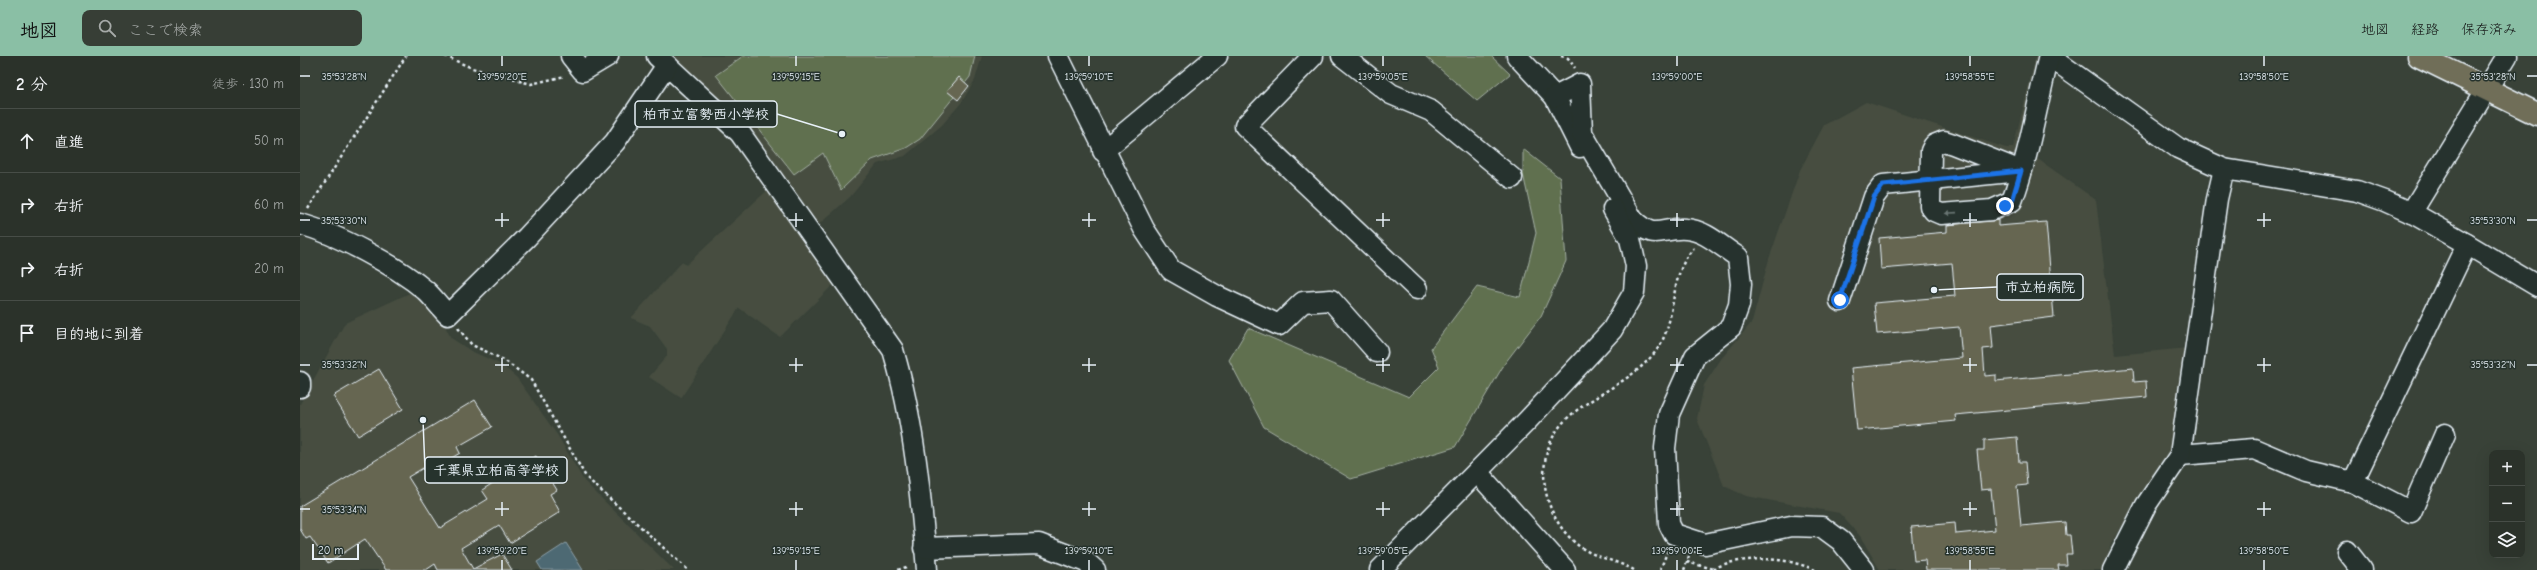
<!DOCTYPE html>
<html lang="ja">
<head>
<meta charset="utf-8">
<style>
	body { margin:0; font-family:"Comic Neue","Klee One",sans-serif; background:#373e36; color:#f1f3f6 }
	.controls { position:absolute; right:12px; bottom:12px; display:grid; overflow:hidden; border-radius:8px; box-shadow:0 4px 16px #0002 }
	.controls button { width:36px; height:36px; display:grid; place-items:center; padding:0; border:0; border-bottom:1px solid #474d47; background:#2b322a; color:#f1f3f6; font:20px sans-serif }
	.scale { position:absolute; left:12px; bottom:10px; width:47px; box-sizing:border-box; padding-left:4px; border:2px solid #e8f1f8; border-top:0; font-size:11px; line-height:14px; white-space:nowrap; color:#e8f1f8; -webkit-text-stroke:3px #26332d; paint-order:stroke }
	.stop { position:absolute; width:12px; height:12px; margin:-9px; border:3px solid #1a73e8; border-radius:50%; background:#fff }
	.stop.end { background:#1a73e8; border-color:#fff; box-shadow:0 1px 4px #0008 }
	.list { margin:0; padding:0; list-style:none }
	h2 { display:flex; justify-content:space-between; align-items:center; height:52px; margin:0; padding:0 16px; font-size:17px }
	h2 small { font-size:13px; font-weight:400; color:#a6aaa8 }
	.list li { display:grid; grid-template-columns:26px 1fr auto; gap:12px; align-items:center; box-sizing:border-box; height:64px; padding:0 16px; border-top:1px solid #474d47 }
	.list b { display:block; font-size:15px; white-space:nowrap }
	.list em { font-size:13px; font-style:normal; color:#a6aaa8 }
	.icon { flex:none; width:22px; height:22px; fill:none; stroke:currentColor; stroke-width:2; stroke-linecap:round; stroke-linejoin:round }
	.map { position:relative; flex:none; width:2237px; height:514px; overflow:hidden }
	header { display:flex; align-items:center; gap:24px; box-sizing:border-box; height:56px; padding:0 20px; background:#8abfa5; color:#111 }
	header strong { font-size:19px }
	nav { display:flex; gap:22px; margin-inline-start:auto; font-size:14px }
	.search { width:280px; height:36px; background:#373e36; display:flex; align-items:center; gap:10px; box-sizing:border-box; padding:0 14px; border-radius:8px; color:#a6aaa8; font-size:15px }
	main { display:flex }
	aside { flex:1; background:#2b322a }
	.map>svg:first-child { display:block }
	.built { fill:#464d40 }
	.green { fill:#616f50; stroke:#a4b0a4 }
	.water { fill:#4e6973; stroke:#8c9fa8 }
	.building { fill:#666651; stroke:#e8f1f8 }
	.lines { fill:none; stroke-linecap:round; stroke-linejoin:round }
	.minor-casing { stroke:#e8f1f8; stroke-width:23 }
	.major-casing { stroke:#e8f1f8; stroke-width:25 }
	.path { stroke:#e8f1f8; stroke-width:2.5; stroke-dasharray:3 3; stroke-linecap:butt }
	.minor { stroke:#26332d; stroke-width:20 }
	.major { stroke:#706e59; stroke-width:22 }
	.oneway { fill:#6a7674 }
	.route { stroke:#1a73e8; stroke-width:5 }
	.ticks { fill:none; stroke:#e8f1f8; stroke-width:1.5 }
	.ticks-label { font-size:10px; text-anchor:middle; fill:#e8f1f8; stroke:#26332d; stroke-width:3; stroke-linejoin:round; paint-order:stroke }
	.leader { fill:none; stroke:#e8f1f8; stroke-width:1.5 }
	.callout-dot { fill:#e8f1f8; stroke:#26332d; stroke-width:1.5 }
	.callout { fill:#26332d; stroke:#e8f1f8; stroke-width:1.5 }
	.callout-label { font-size:14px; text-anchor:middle; font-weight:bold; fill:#e8f1f8 }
</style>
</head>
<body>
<header>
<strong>地図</strong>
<div class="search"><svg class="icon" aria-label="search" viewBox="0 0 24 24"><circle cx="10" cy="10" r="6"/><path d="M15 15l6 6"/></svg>ここで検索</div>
<nav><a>地図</a><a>経路</a><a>保存済み</a></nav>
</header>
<main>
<aside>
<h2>2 分<small>徒歩 · 130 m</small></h2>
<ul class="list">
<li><svg class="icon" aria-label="ahead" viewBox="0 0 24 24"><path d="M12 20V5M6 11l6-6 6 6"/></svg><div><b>直進</b></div><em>50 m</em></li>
<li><svg class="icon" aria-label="right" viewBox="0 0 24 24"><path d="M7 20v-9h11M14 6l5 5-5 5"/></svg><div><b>右折</b></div><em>60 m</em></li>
<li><svg class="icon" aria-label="right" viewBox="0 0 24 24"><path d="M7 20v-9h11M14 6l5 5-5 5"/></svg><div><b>右折</b></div><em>20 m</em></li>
<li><svg class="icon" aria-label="arrive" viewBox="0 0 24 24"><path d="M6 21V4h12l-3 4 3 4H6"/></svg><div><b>目的地に到着</b></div></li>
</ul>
</aside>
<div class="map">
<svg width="2237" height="514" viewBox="0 0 2237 514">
	<rect width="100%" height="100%" fill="#394238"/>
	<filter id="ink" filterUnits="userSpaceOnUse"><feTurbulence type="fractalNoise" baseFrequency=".025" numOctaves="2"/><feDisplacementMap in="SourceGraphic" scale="8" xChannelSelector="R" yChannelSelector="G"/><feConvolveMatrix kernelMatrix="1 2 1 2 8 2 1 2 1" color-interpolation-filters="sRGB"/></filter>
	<g filter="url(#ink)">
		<g class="built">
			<polygon points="367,0 682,0 675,24 661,47 642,69 605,100 577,108 550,141 515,172 460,87 422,45"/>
			<polygon points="1736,0 1757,17 1735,101 1796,144 1815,299 1888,292 1870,396 1811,488 1804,514 1580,514 1560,480 1539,457 1446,440 1424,430 1397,363 1404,329 1421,303 1452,266 1469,203 1500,114 1524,69 1566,46 1706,92 1713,92"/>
			<polygon points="471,131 535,227 480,281 439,252 381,342 349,321 367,300 367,293 350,270 331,262 382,206 386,209"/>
			<polygon points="114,235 136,252 151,282 171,295 202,309 217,322 258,380 284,425 374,514 0,514 0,348 45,267"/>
		</g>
		<g class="green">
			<polygon points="443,0 675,0 670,21 620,83 606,92 572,104 541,134 523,97 494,118 416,19"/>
			<polygon points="1125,0 1191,0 1210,18 1177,45"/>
			<polygon points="1223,93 1260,122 1266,205 1241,260 1205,307 1155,391 1051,423 964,371 929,304 948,272 1109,341 1139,311 1131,292 1177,231 1220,241 1236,177 1223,118"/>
		</g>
		<polygon class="water" points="266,487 283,514 242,514 237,506"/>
		<g class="building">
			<polygon points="659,21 669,30 658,44 647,35"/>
			<polygon points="1698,164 1698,170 1746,166 1754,261 1691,269 1693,292 1683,293 1685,320 1696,319 1696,325 1833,312 1834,326 1846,325 1847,341 1655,359 1656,365 1557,374 1551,312 1662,302 1659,271 1577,278 1574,247 1655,240 1652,207 1581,213 1579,182 1647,176 1647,169"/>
			<polygon points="79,313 103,353 58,380 33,340"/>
			<polygon points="175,344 192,371 157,391 160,397 143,407 140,402 108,421 140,472 188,443 182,434 196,425 189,414 204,404 211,415 236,400 257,434 250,438 260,456 210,487 199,469 161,492 173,513 202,498 212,514 138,514 135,508 126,514 86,514 65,483 28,507 10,481 6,483 0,473 0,450"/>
			<polygon points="1717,381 1719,406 1725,406 1727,429 1717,430 1721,470 1765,466 1766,479 1770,479 1772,498 1766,498 1767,509 1758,509 1759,514 1626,514 1625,504 1614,505 1611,471 1655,467 1656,478 1695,474 1691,433 1681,434 1677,394 1684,394 1684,384"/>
		</g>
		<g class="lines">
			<defs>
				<g id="minor">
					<polyline points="271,0 283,15 308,0"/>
					<path d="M357,0L440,77L593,294C614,364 621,441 627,514"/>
					<polyline points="758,0 844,173 871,214 917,240 979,269 1003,246 1031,244 1077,296"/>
					<polyline points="1013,0 945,70 1117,233"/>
					<polyline points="1042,0 1091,38 1131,55 1212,122"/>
					<polyline points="1217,0 1255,41 1280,91"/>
					<polyline points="1749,0 1878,92 1924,113 2057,135 2085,145 2114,158 2160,184 2237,230"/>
					<path d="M1255,41L1280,28L1282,77L1333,164C1357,186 1360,171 1386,173C1405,174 1422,191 1438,201L1441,228L1439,249L1431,271L1395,300L1369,358L1365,392L1369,468L1374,478L1405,488L1491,470L1522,471L1541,485L1564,514"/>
					<polyline points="803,95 917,0"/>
					<path d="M1721,115L1653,88L1644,85L1634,89L1631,95L1630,150L1634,155L1641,158L1692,154L1712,145C1729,100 1737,47 1749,0"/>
					<polyline points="2111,157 2207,0"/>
					<path d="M0,168C37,178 95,209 125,234C133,241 140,251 148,259L227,181L315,86L367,9"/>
					<polyline points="1540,245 1574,141 1583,129 1719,115"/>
					<polyline points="0,326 0,331"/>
					<polyline points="1880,399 1954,393 2006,415 2053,426 2111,456 2145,378"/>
					<polyline points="1177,416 1265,514"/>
					<polyline points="2053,426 2167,188"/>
					<polyline points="624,492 739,488 786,506 795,514"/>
					<polyline points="2047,495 2062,514"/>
					<polyline points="1080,514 1227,365 1312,274 1334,236 1336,210 1330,183 1313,153"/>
					<polyline points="1813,514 1846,449 1880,399 1917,143 1924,113"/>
				</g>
				<polyline id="major" points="2119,0 2237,58"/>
			</defs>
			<use href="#minor" class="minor-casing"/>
			<use href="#major" class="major-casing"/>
			<g class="path">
				<polyline points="145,0 172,12 231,28 265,20"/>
				<polyline points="1261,0 1268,2 1275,12"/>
				<polyline points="8,153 106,0"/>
				<polyline points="158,272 172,289 204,304 231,324 286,421 388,514"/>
				<polyline points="1389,500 1387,506 1414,513"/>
				<polyline points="598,514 609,510"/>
				<path d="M1334,514C1316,504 1295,502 1279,490C1238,458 1230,392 1272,358C1298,337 1335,323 1356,295C1379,264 1367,220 1394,192"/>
				<polyline points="1360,514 1368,494"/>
				<polyline points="1384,514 1387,506"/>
				<path d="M1414,514C1417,510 1427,507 1433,506C1462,501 1488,502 1515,514"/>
			</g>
			<use href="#minor" class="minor"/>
			<use href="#major" class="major"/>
		</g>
		<defs><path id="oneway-solid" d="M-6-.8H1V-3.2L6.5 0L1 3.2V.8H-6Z"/></defs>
		<use class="oneway" href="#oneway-solid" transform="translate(1651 157) rotate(176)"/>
	</g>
	<g class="lines" filter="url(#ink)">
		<polyline class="route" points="1540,244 1574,141 1583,129 1721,115 1712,145 1705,150"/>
	</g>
	<path class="ticks" d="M202,0V10M496,0V10M789,0V10M1083,0V10M1377,0V10M1670,0V10M1964,0V10M0,20H10M2227,20H2237M202,157V171M496,157V171M789,157V171M1083,157V171M1377,157V171M1670,157V171M1964,157V171M0,164H10M195,164H209M489,164H503M782,164H796M1076,164H1090M1370,164H1384M1663,164H1677M1957,164H1971M2227,164H2237M202,302V316M496,302V316M789,302V316M1083,302V316M1377,302V316M1670,302V316M1964,302V316M0,309H10M195,309H209M489,309H503M782,309H796M1076,309H1090M1370,309H1384M1663,309H1677M1957,309H1971M2227,309H2237M202,446V460M496,446V460M789,446V460M1083,446V460M1377,446V460M1670,446V460M1964,446V460M0,453H10M195,453H209M489,453H503M782,453H796M1076,453H1090M1370,453H1384M1663,453H1677M1957,453H1971M202,504V514M496,504V514M789,504V514M1083,504V514M1377,504V514M1670,504V514M1964,504V514"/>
	<g class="ticks-label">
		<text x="202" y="24">139°59'20"E</text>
		<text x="496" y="24">139°59'15"E</text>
		<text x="789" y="24">139°59'10"E</text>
		<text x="1083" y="24">139°59'05"E</text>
		<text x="1377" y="24">139°59'00"E</text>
		<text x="1670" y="24">139°58'55"E</text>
		<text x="1964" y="24">139°58'50"E</text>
		<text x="2193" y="24">35°53'28"N</text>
		<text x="44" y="24">35°53'28"N</text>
		<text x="2193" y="168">35°53'30"N</text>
		<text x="44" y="168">35°53'30"N</text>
		<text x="2193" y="312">35°53'32"N</text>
		<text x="44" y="312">35°53'32"N</text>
		<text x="44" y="457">35°53'34"N</text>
		<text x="202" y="498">139°59'20"E</text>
		<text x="496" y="498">139°59'15"E</text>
		<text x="789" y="498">139°59'10"E</text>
		<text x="1083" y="498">139°59'05"E</text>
		<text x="1377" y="498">139°59'00"E</text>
		<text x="1670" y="498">139°58'55"E</text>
		<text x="1964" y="498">139°58'50"E</text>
	</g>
	<path class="leader" d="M542 78L477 58M1634 234L1697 231M123 364L125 414"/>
	<g class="callout-dot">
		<circle cx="542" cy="78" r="4"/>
		<circle cx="1634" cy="234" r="4"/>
		<circle cx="123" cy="364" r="4"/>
	</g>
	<g class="callout">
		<rect x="335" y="45" width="142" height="26" rx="4"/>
		<rect x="1697" y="218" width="86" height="26" rx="4"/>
		<rect x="125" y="401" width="142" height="26" rx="4"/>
	</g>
	<g class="callout-label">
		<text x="406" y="63">柏市立富勢西小学校</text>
		<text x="1740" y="236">市立柏病院</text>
		<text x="196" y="419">千葉県立柏高等学校</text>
	</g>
</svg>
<div class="controls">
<button>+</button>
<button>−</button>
<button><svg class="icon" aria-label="layers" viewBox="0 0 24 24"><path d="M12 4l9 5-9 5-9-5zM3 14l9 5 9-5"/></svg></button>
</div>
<div class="scale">20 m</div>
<div class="stop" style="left:1540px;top:244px"></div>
<div class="stop end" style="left:1705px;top:150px"></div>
</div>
</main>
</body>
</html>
